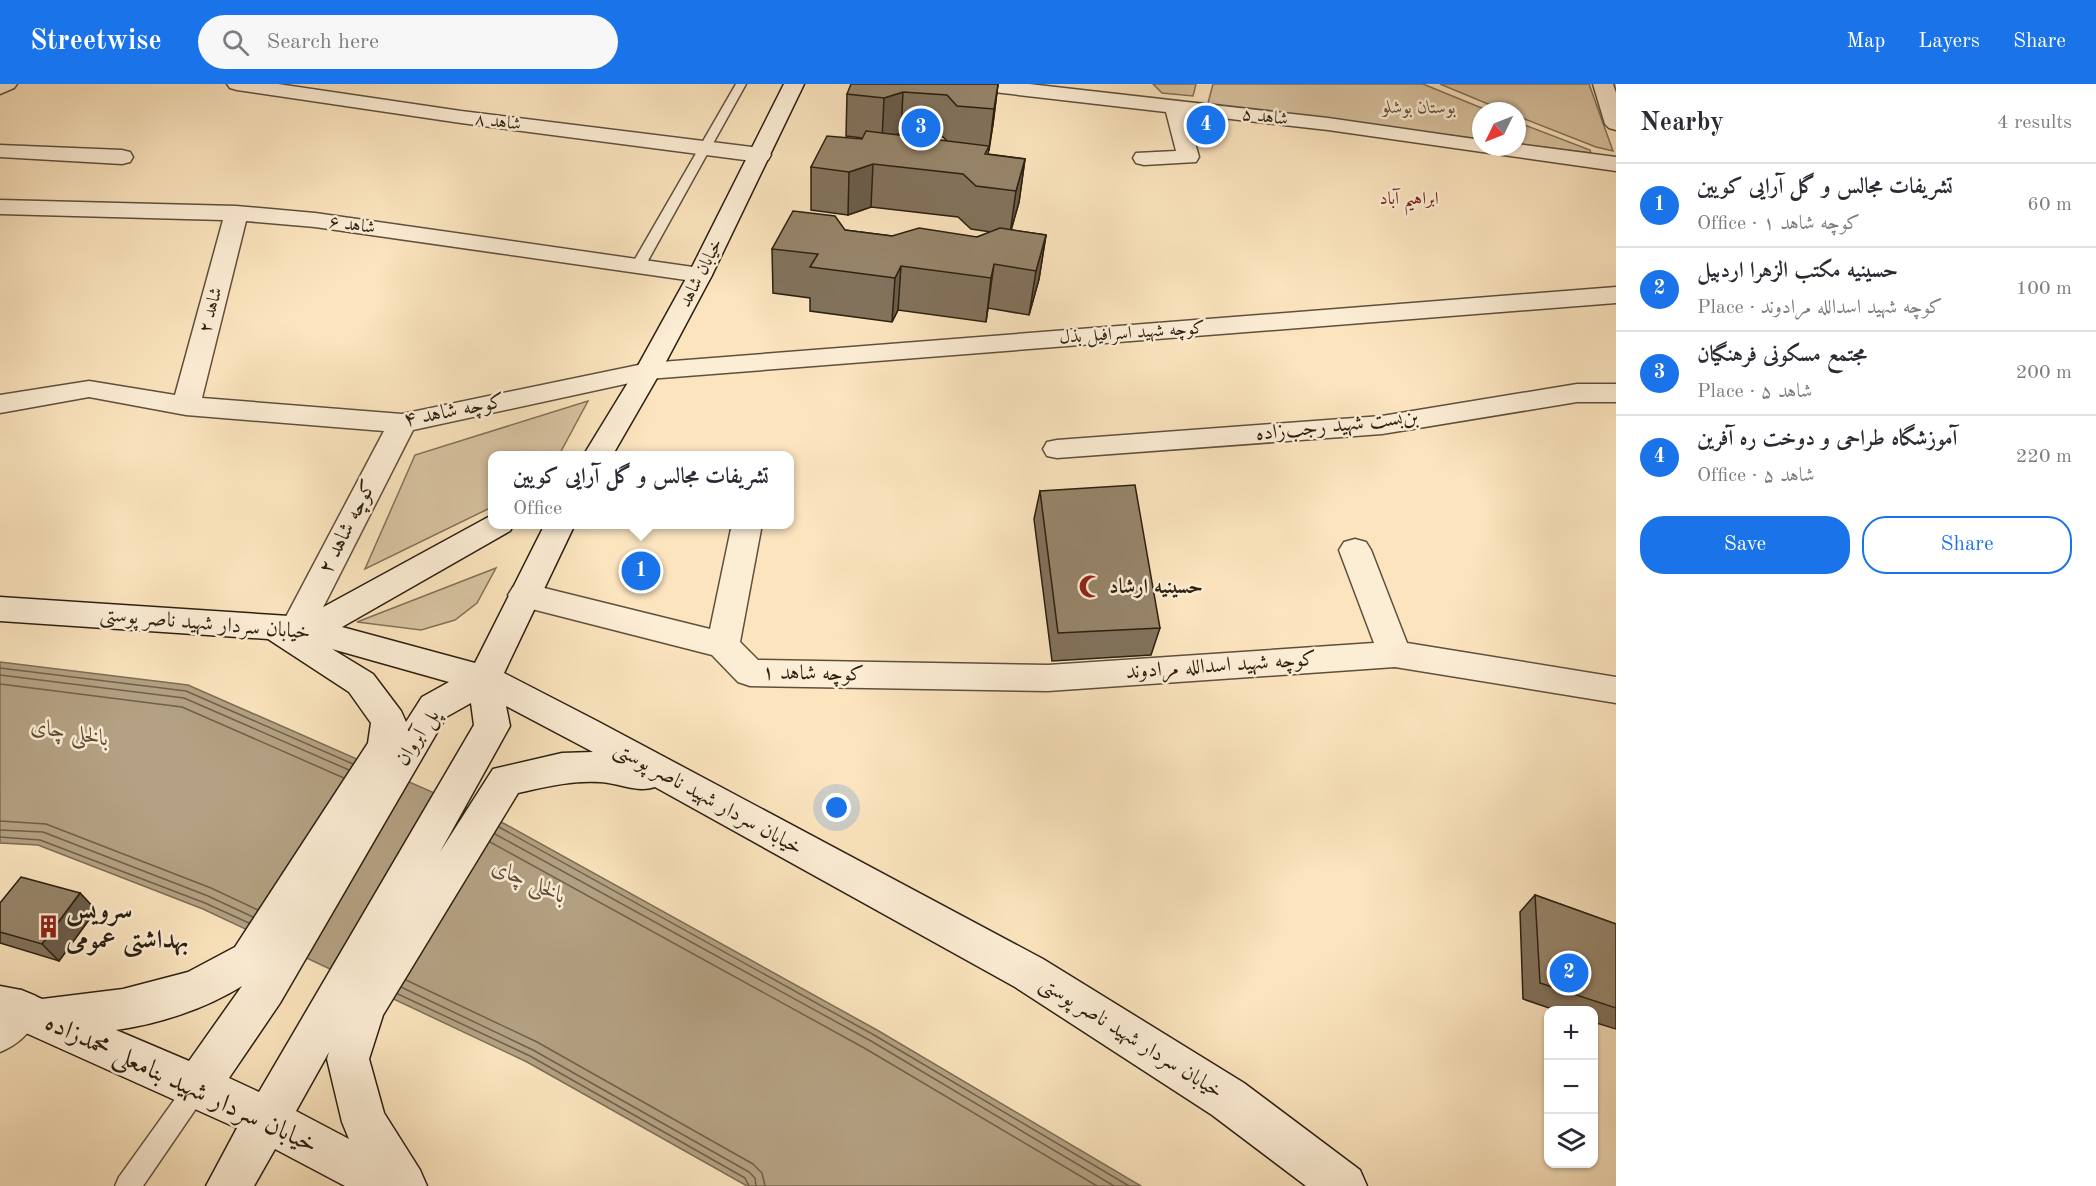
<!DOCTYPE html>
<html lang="en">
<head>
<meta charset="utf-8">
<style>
	body { margin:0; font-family:"Old Standard TT",Amiri,serif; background:#f7f7f7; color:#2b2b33 }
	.controls { position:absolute; right:18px; bottom:18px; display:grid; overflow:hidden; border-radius:12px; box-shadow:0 2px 4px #0004 }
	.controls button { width:54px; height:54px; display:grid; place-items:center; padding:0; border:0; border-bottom:2px solid #e1e1e2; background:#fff; color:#2b2b33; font:30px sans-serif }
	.compass { position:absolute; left:1472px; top:18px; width:54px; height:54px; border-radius:50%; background:#fff; box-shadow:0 2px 4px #0004; rotate:227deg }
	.you { position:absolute; left:837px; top:724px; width:21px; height:21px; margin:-15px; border:4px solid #fff; border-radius:50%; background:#1a73e8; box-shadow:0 0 0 9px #1a73e833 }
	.badge { display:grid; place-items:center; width:39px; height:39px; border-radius:50%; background:#1a73e8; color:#fff; font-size:20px; font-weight:700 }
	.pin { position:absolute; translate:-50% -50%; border:3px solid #fff; box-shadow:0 2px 6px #0006 }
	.popup { position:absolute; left:488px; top:367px; width:306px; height:78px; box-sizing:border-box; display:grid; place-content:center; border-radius:12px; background:#fff; filter:drop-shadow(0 2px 4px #0005); font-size:20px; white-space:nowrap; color:#7c7c81 }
	.popup b { font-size:22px; color:#2b2b33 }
	.popup::after { content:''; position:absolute; left:50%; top:100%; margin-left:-12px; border:12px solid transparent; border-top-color:#fff }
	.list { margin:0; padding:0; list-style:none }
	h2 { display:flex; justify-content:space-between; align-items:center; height:78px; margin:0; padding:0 24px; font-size:26px }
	h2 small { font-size:20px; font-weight:400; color:#7c7c81 }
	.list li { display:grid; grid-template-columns:39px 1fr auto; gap:18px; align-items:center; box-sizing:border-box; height:84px; padding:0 24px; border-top:2px solid #e1e1e2 }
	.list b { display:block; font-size:22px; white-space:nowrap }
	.list p { margin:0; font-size:20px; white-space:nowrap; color:#7c7c81 }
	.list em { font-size:20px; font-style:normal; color:#7c7c81 }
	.actions { display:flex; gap:12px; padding:18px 24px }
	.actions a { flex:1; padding:14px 0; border:2px solid #1a73e8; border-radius:24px; text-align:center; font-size:21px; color:#1a73e8 }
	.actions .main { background:#1a73e8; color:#fff }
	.icon { flex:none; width:33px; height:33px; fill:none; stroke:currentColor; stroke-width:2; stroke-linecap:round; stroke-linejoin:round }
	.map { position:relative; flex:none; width:1616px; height:1102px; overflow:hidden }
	header { display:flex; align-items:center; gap:36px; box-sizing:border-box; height:84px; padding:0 30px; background:#1a73e8; color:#fff }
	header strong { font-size:28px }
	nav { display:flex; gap:33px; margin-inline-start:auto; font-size:21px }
	.search { width:420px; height:54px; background:#f7f7f7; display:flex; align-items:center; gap:15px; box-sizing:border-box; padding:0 21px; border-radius:33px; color:#7c7c81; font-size:22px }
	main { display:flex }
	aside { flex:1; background:#fff }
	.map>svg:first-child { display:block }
	.green { fill:#d8c3a1; stroke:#827159; stroke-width:1.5 }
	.water { fill:#b4a183; stroke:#7d6d55; stroke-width:1.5 }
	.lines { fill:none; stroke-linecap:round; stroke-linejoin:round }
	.shore { stroke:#70604a; stroke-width:1.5 }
	.service-casing { stroke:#5f503c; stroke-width:3 }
	.minor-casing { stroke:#5f503c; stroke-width:3 }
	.tertiary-casing { stroke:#5f503c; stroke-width:3 }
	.secondary-casing { stroke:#2b1f11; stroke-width:3 }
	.service { fill:#fcedd5; fill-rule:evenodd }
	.minor { fill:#fcedd5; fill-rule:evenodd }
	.tertiary { fill:#fcedd5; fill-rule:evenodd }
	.secondary { fill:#fcedd5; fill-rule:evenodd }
	.wall { fill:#82725c; stroke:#2b1f11; stroke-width:1.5; fill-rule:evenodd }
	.shaded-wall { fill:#6a5d4b; stroke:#2b1f11; stroke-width:1.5 }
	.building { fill:#97856b; stroke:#2b1f11; stroke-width:1.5 }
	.labels { text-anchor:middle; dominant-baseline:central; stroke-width:5; stroke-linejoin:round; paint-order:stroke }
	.far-park-label { font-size:18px; font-style:italic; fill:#5f503c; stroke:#fcedd5 }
	.far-street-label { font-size:18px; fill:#2b1f11; stroke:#fcedd5 }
	.far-neighbourhood-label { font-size:18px; fill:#7a1f14; stroke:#fcedd5 }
	.street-label { font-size:21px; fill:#2b1f11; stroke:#fcedd5 }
	.poi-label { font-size:21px; font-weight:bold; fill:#2b1f11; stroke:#fcedd5; text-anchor:start }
	.water-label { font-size:22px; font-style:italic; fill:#5b4c39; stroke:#fcedd5 }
	.near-poi-label { font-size:26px; font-weight:bold; fill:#2b1f11; stroke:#fcedd5; text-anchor:start }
	.near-street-label { font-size:26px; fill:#2b1f11; stroke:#fcedd5 }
</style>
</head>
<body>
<header>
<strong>Streetwise</strong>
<div class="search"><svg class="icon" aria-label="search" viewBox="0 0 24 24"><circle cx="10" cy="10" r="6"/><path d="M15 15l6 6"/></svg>Search here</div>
<nav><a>Map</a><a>Layers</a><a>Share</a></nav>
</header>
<main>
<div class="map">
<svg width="1616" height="1102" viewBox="0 0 1616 1102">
	<rect width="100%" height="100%" fill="#fbe4be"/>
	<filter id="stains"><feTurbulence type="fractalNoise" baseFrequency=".00333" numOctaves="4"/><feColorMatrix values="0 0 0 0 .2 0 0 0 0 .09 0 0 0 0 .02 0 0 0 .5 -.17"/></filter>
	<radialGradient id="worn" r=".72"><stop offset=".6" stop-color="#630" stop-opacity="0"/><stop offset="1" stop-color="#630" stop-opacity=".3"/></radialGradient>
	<g class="green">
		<polygon points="1153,0 1196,0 1193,12 1162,9"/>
		<polygon points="1213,0 1423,0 1489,27 1481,27 1481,55 1213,23 1208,19"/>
		<polygon points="1440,0 1589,0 1613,67 1596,63 1517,32 1517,27 1505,27"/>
		<polygon points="1517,38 1590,66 1591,69 1517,60"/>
		<polygon points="588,317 559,371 492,372 492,423 365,485 415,371"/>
		<polygon points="496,484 477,519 455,536 421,546 357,538"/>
	</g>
	<polygon class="water" points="0,578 188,601 505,740 877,946 1141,1102 747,1102 527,978 203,825 38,761 0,759"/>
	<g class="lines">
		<g class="shore">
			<polyline points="0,584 186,607 353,680"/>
			<polyline points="0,591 184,614 349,686"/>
			<polyline points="0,600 182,623 344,694"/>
			<polyline points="0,737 46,740 211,804 258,826"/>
			<polyline points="499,743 874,951 1129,1102"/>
			<polyline points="0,746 43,748 208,812 253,833"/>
			<polyline points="495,750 871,957 1114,1102"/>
			<polyline points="0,753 40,756 205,819 249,839"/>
			<polyline points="490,758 866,965 1097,1102"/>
			<polyline points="406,896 537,958 753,1080 762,1089 765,1102"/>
			<polyline points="401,903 533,966 749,1088 755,1094 756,1102"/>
			<polyline points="398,910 530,972 745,1094 749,1102"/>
		</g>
		<defs>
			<g id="service">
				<polygon points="736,0 746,0 645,182 643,185 633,185 631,182"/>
				<polygon points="198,990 206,994 210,1002 206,1010 143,1102 115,1102 119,1093 190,994"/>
			</g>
			<g id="minor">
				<polygon points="0,0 17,0 14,4 0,10"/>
				<polygon points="966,0 1029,0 1328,34 1481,56 1481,63 1517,63 1517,60 1616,73 1616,87 1328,46 1187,30 1199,73 1196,78 1144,81 1136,79 1133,74 1136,69 1176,67 1166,28 976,6 969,4"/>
				<polygon points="1593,0 1613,0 1616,9 1616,46 1609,44 1605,40"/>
				<polygon points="0,61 122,66 130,68 133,73 130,78 122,80 0,73"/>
				<polygon points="0,116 236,122 315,129 700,184 709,186 712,191 709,196 700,198 315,143 246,137 202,314 402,330 648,279 1616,203 1616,219 648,295 413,346 307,555 295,558 283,555 279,546 384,347 186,331 89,313 0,329 0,311 89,297 175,311 223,136 0,130"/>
				<polygon points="1577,300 1616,300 1616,318 1577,318 1382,350 1057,374 1047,372 1043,365 1047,358 1057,356 1382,332"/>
				<polygon points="732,440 762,440 740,558 758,576 1048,581 1374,559 1339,466 1344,458 1355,455 1366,458 1371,466 1407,559 1616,593 1616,619 1395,583 1048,607 750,602 738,598 712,571 524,523 513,519 508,511 513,503 524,499 710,545"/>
				<path d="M21,906L36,912L42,926C33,946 20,960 0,968V918L6,912Z"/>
			</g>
			<polygon id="tertiary" points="227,0 278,0 461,27 760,64 768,66 771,71 768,76 760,78 461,39 237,6 230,4"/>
			<g id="secondary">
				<polygon points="784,0 804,0 712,191 661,287 612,372 583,372 635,287 688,191"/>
				<path d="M492,431V440H514L510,447L342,543L475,579L545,440H575L504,589L597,637L1043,875L1244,999L1360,1086L1367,1102H1306L1212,1031L1015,903L655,703C637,709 619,699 600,698C572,696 545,703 518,709L383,931L369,975L384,1029L420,1086L427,1102H345L275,1065L254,1102H206L237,1044L17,945L0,942V902L21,906L42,915L123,905L188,888L235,863L368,659L371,639L349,608L268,555L0,537V513L305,533ZM332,565L449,598L422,613L406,638L401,627L373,590ZM471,619L474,641L259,1008L229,994L280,919L446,633ZM506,622L593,668L562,669L493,685L440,768L510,642ZM242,902L189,977L116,946C159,940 205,925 242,902ZM329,968L327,975L342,1038L349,1055L296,1027Z"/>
			</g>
		</defs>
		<use href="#service" class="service-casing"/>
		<use href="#minor" class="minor-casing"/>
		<use href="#tertiary" class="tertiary-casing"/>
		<use href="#secondary" class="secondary-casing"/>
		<use href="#service" class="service"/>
		<use href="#minor" class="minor"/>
		<use href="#tertiary" class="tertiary"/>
		<use href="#secondary" class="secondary"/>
	</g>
	<g class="wall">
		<path d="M998,0L993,40L988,70L1025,75L1019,118L1011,146L1046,151L1039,195L1029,231L988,224L986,238L898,226L892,238L810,227V214L773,209L772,165L845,146L892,152L977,153L991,148L971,145L958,133L871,123L848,131L811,126V83L862,55L863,54L846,52L847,10ZM901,49L943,53L947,57L896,51Z"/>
		<polygon points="1040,407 1160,544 1151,571 1052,577 1034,435"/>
		<polygon points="80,809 96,826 59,877 0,859 0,819"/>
		<polygon points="1535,811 1616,840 1616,945 1593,938 1593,927 1558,927 1523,915 1520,828"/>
	</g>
	<g class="shaded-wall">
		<polygon points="998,0 993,40 989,67 994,25"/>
		<polygon points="903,8 901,49 882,56 884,14"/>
		<polygon points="1025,75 1019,118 1010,150 1016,107"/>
		<polygon points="873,80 871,123 848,131 849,88"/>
		<polygon points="1046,151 1039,195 1029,231 1036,187"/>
		<polygon points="994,180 988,224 986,238 991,194"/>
		<polygon points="901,182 898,226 892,238 895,194"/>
		<polygon points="80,809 96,826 59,877 42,860"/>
	</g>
	<g class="building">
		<polygon points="851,0 998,0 994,25 957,22 947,11 903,8 884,14 847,10"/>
		<polygon points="866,47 989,62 985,70 1025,75 1016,107 976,102 963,90 873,80 849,88 811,83 827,52 862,55"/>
		<polygon points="793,127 835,132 845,146 892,152 919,144 977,153 1000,144 1046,151 1036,187 994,180 991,194 901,182 895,194 810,183 818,170 772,165"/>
		<polygon points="1135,401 1160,544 1058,549 1040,407"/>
		<polygon points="21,793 80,809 42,860 0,848 0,819"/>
		<polygon points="1535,811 1616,840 1616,924 1540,899"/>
	</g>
	<defs>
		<symbol id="mosque-bare" viewBox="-9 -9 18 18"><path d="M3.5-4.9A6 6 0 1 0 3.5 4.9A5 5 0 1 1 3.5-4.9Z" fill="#8f2418" stroke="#fcedd5" stroke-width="2.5" paint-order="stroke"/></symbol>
		<symbol id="building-bare" viewBox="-9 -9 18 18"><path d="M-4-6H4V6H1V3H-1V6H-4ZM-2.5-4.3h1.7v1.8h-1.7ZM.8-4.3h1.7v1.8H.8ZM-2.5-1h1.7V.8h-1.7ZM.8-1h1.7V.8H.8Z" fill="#8f2418" stroke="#fcedd5" stroke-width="2.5" paint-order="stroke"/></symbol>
	</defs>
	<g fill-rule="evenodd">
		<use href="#mosque-bare" x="1074" y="486" width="33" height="33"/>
		<use href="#building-bare" x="32" y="826" width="33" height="33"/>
	</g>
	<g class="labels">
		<g class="far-park-label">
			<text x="1419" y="24">بوستان بوشلو</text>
		</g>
		<g class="far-street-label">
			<text transform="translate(1265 33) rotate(7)">شاهد ۵</text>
			<text transform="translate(498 38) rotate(7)">شاهد ۸</text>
			<text transform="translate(352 141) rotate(8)">شاهد ۶</text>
			<text transform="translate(701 189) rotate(-63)">خیابان شاهد</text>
			<text transform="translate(211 226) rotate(-75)">شاهد ۲</text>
			<text transform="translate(1132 249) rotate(-4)">کوچه شهید اسرافیل بذل</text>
		</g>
		<g class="far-neighbourhood-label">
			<text x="1409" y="115">ابراهیم آباد</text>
		</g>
		<g class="street-label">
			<text transform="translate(454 327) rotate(-11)">کوچه شاهد ۴</text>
			<text transform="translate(1337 342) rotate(-6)">بن‌بست شهید رجب‌زاده</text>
			<text transform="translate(348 443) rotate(-63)">کوچه شاهد ۲</text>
			<text transform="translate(205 540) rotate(5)">خیابان سردار شهید ناصر پوستی</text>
			<text transform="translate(1221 582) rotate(-4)">کوچه شهید اسدالله مرادوند</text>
			<text transform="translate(813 590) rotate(1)">کوچه شاهد ۱</text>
			<text transform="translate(418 654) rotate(-57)">پل آبروان</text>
			<text transform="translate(708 715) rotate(29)">خیابان سردار شهید ناصر پوستی</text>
			<text transform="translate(1131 954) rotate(32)">خیابان سردار شهید ناصر پوستی</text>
		</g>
		<g class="poi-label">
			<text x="1109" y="503">حسینیه ارشاد</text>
		</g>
		<g class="water-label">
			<text transform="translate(70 649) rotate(10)">بالخلی چای</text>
			<text transform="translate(529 798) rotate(24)">بالخلی چای</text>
		</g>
		<g class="near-poi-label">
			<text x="66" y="827">سرویس<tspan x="66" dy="30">بهداشتی عمومی</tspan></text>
		</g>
		<g class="near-street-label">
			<text transform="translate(181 1000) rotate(25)">خیابان سردار شهید بنامعلی محمدزاده</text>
		</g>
	</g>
	<rect width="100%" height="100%" filter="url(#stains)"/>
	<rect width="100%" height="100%" fill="url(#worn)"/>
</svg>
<div class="controls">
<button>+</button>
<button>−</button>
<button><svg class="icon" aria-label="layers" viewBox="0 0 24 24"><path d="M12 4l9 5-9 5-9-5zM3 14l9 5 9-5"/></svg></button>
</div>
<svg class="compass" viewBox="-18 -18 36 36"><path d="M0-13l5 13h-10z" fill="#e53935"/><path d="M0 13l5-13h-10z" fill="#7c7c81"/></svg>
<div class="you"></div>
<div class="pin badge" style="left:641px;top:487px">1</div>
<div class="popup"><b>تشریفات مجالس و گل آرایی کویین</b>Office</div>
<div class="pin badge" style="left:1569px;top:889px">2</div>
<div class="pin badge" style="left:921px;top:44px">3</div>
<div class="pin badge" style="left:1206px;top:41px">4</div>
</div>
<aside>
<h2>Nearby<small>4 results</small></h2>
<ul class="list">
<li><span class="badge">1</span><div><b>تشریفات مجالس و گل آرایی کویین</b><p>Office · کوچه شاهد ۱</p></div><em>60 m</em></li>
<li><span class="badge">2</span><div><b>حسینیه مکتب الزهرا اردبیل</b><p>Place · کوچه شهید اسدالله مرادوند</p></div><em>100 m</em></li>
<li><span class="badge">3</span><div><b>مجتمع مسکونی فرهنگیان</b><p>Place · شاهد ۵</p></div><em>200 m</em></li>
<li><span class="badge">4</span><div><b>آموزشگاه طراحی و دوخت ره آفرین</b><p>Office · شاهد ۵</p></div><em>220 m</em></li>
</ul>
<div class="actions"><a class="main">Save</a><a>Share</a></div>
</aside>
</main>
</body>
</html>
